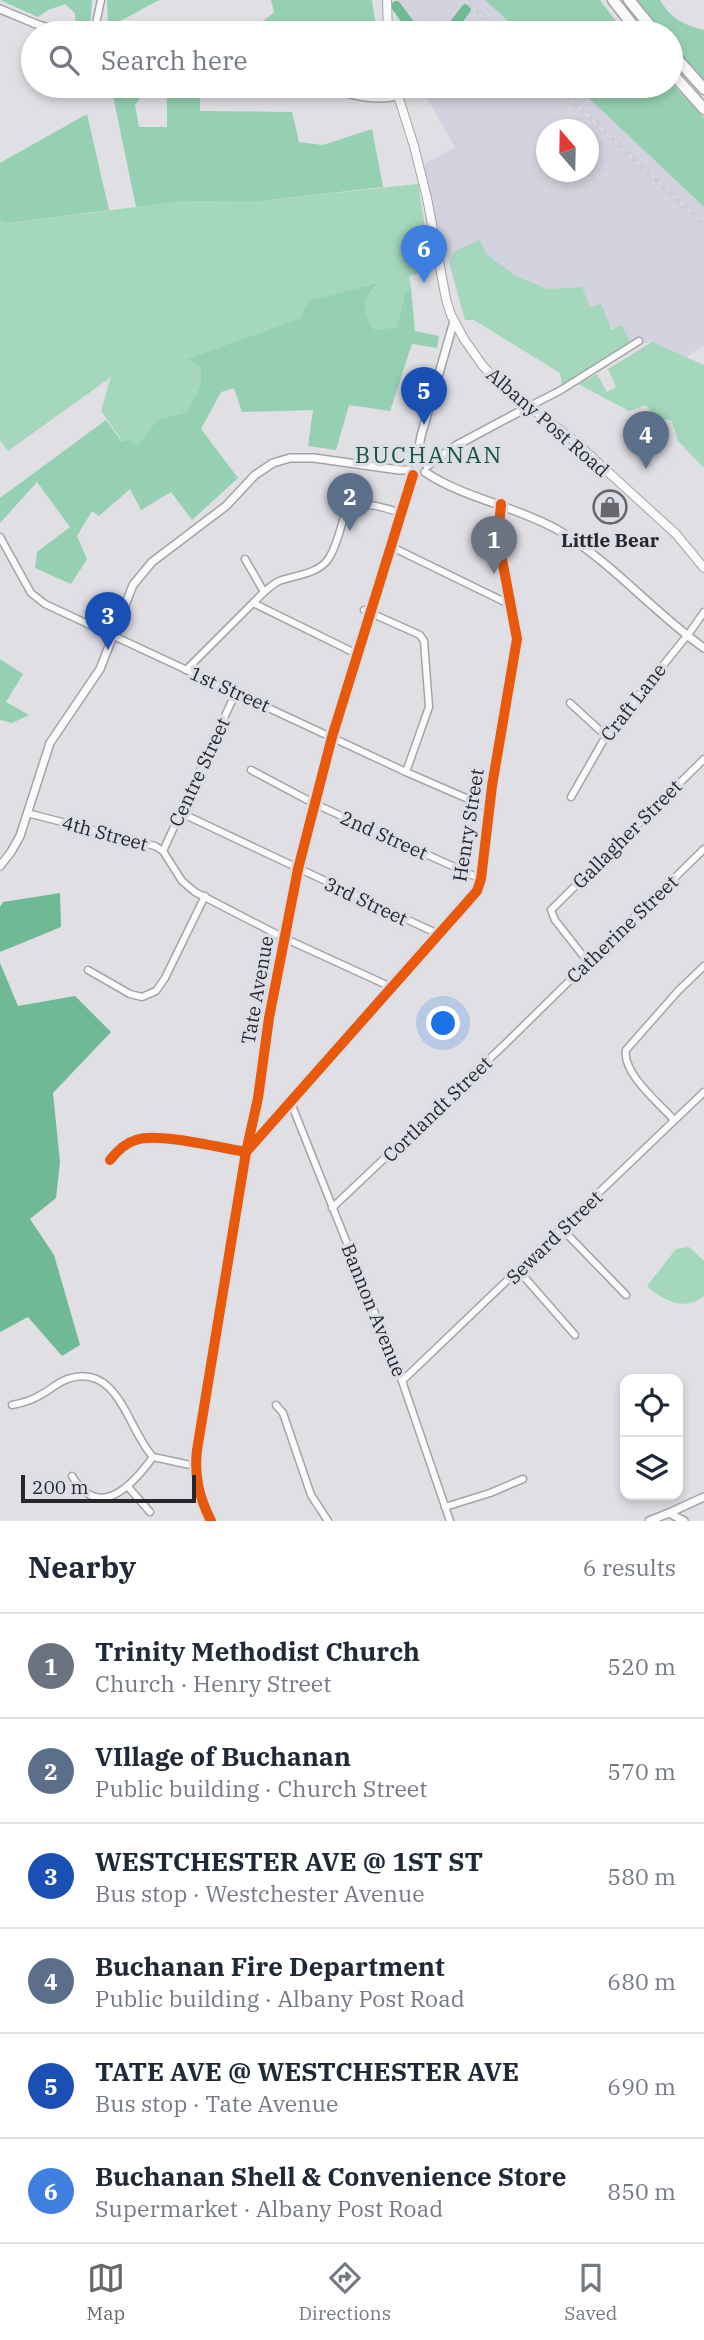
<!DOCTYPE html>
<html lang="en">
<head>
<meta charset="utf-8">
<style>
	body { margin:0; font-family:"IBM Plex Serif",serif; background:#f2f2f3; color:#1f2937 }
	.controls { position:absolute; right:21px; bottom:21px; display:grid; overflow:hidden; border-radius:14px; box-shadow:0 4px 10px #0003 }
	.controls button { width:63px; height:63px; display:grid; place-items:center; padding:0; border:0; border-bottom:2px solid #e0e1e3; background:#fff; color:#1f2937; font:35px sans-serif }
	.compass { position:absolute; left:536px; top:119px; width:63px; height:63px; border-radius:50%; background:#fff; box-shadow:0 4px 10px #0003; rotate:340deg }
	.scale { position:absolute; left:21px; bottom:18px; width:175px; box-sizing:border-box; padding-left:7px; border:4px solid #27272b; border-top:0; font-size:19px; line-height:24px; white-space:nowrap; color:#27272b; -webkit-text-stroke:5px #dcdee7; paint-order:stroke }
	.you { position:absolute; left:444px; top:1024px; width:24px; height:24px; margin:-18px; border:5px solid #fff; border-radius:50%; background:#1a73e8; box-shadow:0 0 0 10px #1a73e833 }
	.badge { display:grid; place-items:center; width:46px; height:46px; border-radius:50%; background:#67676c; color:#fff; font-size:23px; font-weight:700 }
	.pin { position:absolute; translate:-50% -58px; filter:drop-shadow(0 2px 4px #0008) }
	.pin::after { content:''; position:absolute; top:37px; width:24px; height:21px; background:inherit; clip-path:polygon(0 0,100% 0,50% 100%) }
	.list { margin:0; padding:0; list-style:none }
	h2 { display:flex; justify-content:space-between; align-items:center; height:91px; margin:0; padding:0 28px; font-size:30px }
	h2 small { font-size:23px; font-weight:400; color:#747a83 }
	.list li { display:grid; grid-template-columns:46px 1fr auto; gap:21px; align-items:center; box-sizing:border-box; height:105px; padding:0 28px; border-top:2px solid #e0e1e3 }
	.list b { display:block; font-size:26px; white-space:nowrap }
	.list p { margin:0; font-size:23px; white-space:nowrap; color:#747a83 }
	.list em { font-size:23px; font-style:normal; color:#747a83 }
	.icon { flex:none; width:38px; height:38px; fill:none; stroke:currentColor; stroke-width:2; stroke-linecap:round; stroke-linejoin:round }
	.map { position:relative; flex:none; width:704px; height:1521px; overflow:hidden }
	.search { position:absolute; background:#fff; box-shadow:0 4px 10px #0003; left:21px; right:21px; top:21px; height:77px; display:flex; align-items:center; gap:18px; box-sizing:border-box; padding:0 24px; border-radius:38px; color:#747a83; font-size:26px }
	.sheet { height:721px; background:#fff }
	nav { display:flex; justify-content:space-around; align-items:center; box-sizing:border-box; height:98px; border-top:2px solid #e0e1e3; background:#fff; font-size:19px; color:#747a83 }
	nav a { display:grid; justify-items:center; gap:4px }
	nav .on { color:#67676c }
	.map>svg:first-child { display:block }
	.built { fill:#d2d3de; fill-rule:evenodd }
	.green { fill:#a4d7bb }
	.forest { fill:#96d0b2 }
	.water { fill:#6fba94 }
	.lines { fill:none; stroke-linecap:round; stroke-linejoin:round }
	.river { stroke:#6fba94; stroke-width:10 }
	.minor-casing { stroke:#a4a4a8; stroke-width:9 }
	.tertiary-casing { stroke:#a4a4a8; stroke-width:10 }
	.secondary-casing { stroke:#a4a4a8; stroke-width:10 }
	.motorway-casing { stroke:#a4a4a8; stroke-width:13 }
	.minor { stroke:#fafafb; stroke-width:6 }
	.tertiary { stroke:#fafafb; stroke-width:7 }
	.secondary { stroke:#fafafb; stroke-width:8 }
	.motorway { stroke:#fafafb; stroke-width:10 }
	.rail-casing { stroke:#ceced0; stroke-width:4.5 }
	.rail { stroke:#dcdee7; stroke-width:2; stroke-dasharray:5; stroke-linecap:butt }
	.cycleway-casing { stroke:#dcdee7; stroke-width:15 }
	.cycleway { stroke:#e8590c; stroke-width:10 }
	.labels { text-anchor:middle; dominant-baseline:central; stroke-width:7; stroke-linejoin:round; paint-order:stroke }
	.street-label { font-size:19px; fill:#27272b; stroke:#dcdee7 }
	.poi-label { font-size:19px; font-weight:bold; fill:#27272b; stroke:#dcdee7 }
	.quarter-label { font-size:23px; letter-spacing:2px; fill:#1a5536; stroke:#dcdee7 }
</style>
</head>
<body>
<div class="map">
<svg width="704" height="1521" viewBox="0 0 704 1521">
	<rect width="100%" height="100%" fill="#dfdfe4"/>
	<g class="built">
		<polygon points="395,0 485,0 521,33 397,33"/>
		<path d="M400,86H576L704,207V346L686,357L652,342L631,345L590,307L582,287L548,289L516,276L486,254L455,251L449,262L437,225L424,164L455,147L424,93L402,99ZM546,130H588V172H546Z"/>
	</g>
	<g class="green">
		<path d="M418,184L432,271L409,276L411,288L405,292L397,327L375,330C362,311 360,302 378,285L302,318L188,359L201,368L200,387L187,412L157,420L137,446L122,441L101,411L111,377L8,451L0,441V220L10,223L184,201L252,202Z"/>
		<polygon points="480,240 486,254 516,276 548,289 582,287 590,307 601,304 612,330 622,325 631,345 562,384 560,373 474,320 465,320 449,262 455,251"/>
		<polygon points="652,342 704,365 704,468 678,441 672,421 666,419 659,423 646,405 629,411 578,384 597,374 607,392 616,387 608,369"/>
		<path d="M689,1247L704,1261V1296C684,1312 664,1301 647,1286L676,1249Z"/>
	</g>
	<g class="forest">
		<polygon points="0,0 92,0 90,32 76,29 75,13 65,4 48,10 38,17"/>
		<path d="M107,0H160C142,7 127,21 108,24Z"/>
		<path d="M271,0H372L377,33H234L235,26C252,26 262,24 274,12Z"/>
		<polygon points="485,0 600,0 625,33 527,31 521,33"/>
		<path d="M636,0H660C669,17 685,26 704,30V82L671,42V33H664Z"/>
		<polygon points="671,83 704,118 704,207 576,86 671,86"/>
		<polygon points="116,86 145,86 143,95 135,105 139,127 167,127 167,90 200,91 200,111 292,112 299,142 323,145 372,129 383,187 252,202 184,201 136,207 112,91"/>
		<polygon points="87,114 109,210 9,223 0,220 0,163"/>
		<path d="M379,283C361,301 361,309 375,330L397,327L405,292L411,288L415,331L439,336L437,348L412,344L390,411L349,405L336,450L308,446L313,410L242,412L234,388L221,392L201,429L238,478L192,520L171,492L141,510L130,489L99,516L92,511L77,536L87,559L71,584L35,568L37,552L70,527L37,482L0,523V498L106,420L121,441L130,440L137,446L157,420L187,412L200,387L201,368L187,359L301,318L308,301Z"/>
		<polygon points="0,659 23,674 6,702 29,715 12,723 0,720"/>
	</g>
	<g class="water">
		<polygon points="60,893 61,927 0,952 0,907 3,902"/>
		<polygon points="0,963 18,1006 75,996 111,1032 53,1093 60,1162 56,1198 30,1219 54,1255 80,1345 62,1356 28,1317 0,1332"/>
	</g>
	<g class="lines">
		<g class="river">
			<polyline points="396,6 416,33"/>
			<polyline points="448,33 466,9"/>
		</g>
		<defs>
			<g id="minor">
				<polyline points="94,33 101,0"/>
				<polyline points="528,407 561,390 639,341"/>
				<polyline points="0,537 31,593 45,604 406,772 489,808"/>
				<polyline points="392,547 511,605"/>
				<polyline points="245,559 264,592"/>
				<path d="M253,603C261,595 269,586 279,581C296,575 319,574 329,558C338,544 341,525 346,510C362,499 385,508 401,513"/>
				<polyline points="364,610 420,635 424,641 429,707 406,772"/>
				<polyline points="186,670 253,603 357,654"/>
				<polyline points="570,703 606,736"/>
				<polyline points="251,770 315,804 481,879"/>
				<polyline points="571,797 606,736 690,632 704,612"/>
				<polyline points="27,813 155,846 163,851 182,881 195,892 284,938 391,987"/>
				<polyline points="181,813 438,934"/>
				<polyline points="163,851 236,692"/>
				<polyline points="588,962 555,920 551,910 704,759"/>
				<polyline points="88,970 130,994 142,997 156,991 165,978 205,896"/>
				<polyline points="291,1103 402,1381 450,1521"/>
				<path d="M674,1120C659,1103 622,1073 626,1050L678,991L704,966"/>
				<path d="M110,1160C117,1151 125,1143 136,1140C158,1132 221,1148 246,1152L477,891L481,879L492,786L517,639L498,538L501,504"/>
				<polyline points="332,1208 504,1045 704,849"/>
				<polyline points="562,1229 626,1295"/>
				<polyline points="519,1271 575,1335"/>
				<polyline points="402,1381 704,1092"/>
				<path d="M12,1405C23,1403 33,1400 42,1394C52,1389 60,1380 71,1378C119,1365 128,1430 153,1457"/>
				<polyline points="276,1405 283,1413 311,1495 328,1521"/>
				<polyline points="153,1457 195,1466"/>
				<path d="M72,1476C99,1521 131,1487 153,1457"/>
				<polyline points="129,1488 150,1512"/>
				<polyline points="445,1507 490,1493 523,1479"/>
			</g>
			<g id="tertiary">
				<polyline points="0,9 36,24 64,33"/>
				<path d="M328,86C353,96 371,101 398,96"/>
				<polyline points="417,458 421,436 454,321"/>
				<polyline points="427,466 457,445 528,407"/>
				<path d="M425,472C463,498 516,506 558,530C612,562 653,612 704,648"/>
				<polyline points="0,866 11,852 20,836 50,743 100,669 133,585 152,562 226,506 255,475 273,463 290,458 314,458 399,470 409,470"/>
				<polyline points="669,1513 704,1497"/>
				<path d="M211,1521C199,1497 194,1476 197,1450L246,1152L258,1098L269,1018L298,869L332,737L413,475"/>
				<polyline points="649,1521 669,1513 684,1521"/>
			</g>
			<g id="secondary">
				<polyline points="387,0 388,33"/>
				<polyline points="395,86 414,146 427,198 446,299 451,315 464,339 483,366 501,385 572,439 676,534 704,568"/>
			</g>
			<g id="motorway">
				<polyline points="613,0 639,33"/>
				<polyline points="629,0 656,33"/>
				<polyline points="671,52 704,89"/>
				<polyline points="671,72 704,109"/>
			</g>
		</defs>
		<use href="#minor" class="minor-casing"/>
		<use href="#tertiary" class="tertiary-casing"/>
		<use href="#secondary" class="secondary-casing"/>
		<use href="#motorway" class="motorway-casing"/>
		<use href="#minor" class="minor"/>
		<use href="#tertiary" class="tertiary"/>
		<use href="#secondary" class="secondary"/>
		<use href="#motorway" class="motorway"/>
		<defs>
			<g id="rail">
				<polyline points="465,0 500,33"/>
				<polyline points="556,86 704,225"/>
			</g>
		</defs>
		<use href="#rail" class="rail-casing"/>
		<use href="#rail" class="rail"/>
		<defs>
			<g id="cycleway">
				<path d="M110,1160C117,1151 125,1143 136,1140C158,1132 221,1148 246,1152L477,891L481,879L492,786L517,639L498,538L501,504"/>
				<path d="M211,1521C199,1497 194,1476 197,1450L246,1152L258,1098L269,1018L298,869L332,737L413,475"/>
			</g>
		</defs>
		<use href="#cycleway" class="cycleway-casing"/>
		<use href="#cycleway" class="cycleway"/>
	</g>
	<defs>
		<symbol id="shop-ring" viewBox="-11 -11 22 22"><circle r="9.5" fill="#dcdee7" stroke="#67676c" stroke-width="1.5"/><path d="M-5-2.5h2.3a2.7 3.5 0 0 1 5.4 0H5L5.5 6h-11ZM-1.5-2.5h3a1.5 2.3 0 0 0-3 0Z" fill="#67676c"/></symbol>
	</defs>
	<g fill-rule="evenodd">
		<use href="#shop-ring" x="591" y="488" width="38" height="38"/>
	</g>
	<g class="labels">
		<g class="street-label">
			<text transform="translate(548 422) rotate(41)">Albany Post Road</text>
			<text transform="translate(230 689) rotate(24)">1st Street</text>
			<text transform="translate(633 702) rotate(-52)">Craft Lane</text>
			<text transform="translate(199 772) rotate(-65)">Centre Street</text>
			<text transform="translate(468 825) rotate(-81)">Henry Street</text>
			<text transform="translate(105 833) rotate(15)">4th Street</text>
			<text transform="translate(627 834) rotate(-45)">Gallagher Street</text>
			<text transform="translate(384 835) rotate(24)">2nd Street</text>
			<text transform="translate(366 901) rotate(25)">3rd Street</text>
			<text transform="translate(622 929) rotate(-44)">Catherine Street</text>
			<text transform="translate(257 990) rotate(-80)">Tate Avenue</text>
			<text transform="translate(437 1109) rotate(-44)">Cortlandt Street</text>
			<text transform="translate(554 1237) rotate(-44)">Seward Street</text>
			<text transform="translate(374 1310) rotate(68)">Bannon Avenue</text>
		</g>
		<g class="poi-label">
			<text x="610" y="540">Little Bear</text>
		</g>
		<g class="quarter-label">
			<text x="429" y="454">BUCHANAN</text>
		</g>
	</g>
</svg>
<div class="controls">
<button><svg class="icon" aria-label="locate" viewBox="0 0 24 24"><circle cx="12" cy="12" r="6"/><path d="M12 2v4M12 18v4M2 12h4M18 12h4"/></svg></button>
<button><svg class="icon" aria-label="layers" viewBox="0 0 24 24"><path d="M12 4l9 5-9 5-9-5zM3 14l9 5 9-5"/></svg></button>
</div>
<svg class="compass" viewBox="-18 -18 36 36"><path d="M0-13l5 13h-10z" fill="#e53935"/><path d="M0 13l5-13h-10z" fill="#747a83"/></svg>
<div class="scale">200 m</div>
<div class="you"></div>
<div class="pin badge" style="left:494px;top:574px;background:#6b7280">1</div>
<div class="pin badge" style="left:350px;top:531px;background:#5c6f8a">2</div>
<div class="pin badge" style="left:108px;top:650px;background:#1a4fb4">3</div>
<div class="pin badge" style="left:646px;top:469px;background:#5c6f8a">4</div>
<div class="pin badge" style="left:424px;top:425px;background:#1a4fb4">5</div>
<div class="pin badge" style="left:424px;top:283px;background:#3f7fe0">6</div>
<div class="search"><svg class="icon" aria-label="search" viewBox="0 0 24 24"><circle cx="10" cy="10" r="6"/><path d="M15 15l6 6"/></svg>Search here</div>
</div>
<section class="sheet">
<h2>Nearby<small>6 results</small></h2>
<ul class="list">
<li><span class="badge" style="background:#6b7280">1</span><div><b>Trinity Methodist Church</b><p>Church · Henry Street</p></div><em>520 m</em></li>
<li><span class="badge" style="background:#5c6f8a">2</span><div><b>VIllage of Buchanan</b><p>Public building · Church Street</p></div><em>570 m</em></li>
<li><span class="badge" style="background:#1a4fb4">3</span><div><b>WESTCHESTER AVE @ 1ST ST</b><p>Bus stop · Westchester Avenue</p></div><em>580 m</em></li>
<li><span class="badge" style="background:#5c6f8a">4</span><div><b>Buchanan Fire Department</b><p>Public building · Albany Post Road</p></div><em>680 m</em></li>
<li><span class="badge" style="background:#1a4fb4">5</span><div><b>TATE AVE @ WESTCHESTER AVE</b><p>Bus stop · Tate Avenue</p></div><em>690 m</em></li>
<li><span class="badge" style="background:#3f7fe0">6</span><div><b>Buchanan Shell &amp; Convenience Store</b><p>Supermarket · Albany Post Road</p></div><em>850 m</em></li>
</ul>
</section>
<nav>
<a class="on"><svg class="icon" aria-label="map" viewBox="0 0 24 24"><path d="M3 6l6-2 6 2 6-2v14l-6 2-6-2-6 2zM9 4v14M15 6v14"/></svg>Map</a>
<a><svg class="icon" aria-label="directions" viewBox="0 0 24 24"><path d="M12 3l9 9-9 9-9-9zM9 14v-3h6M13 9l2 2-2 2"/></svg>Directions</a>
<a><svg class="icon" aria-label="saved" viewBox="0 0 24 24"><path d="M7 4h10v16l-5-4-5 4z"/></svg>Saved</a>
</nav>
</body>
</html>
